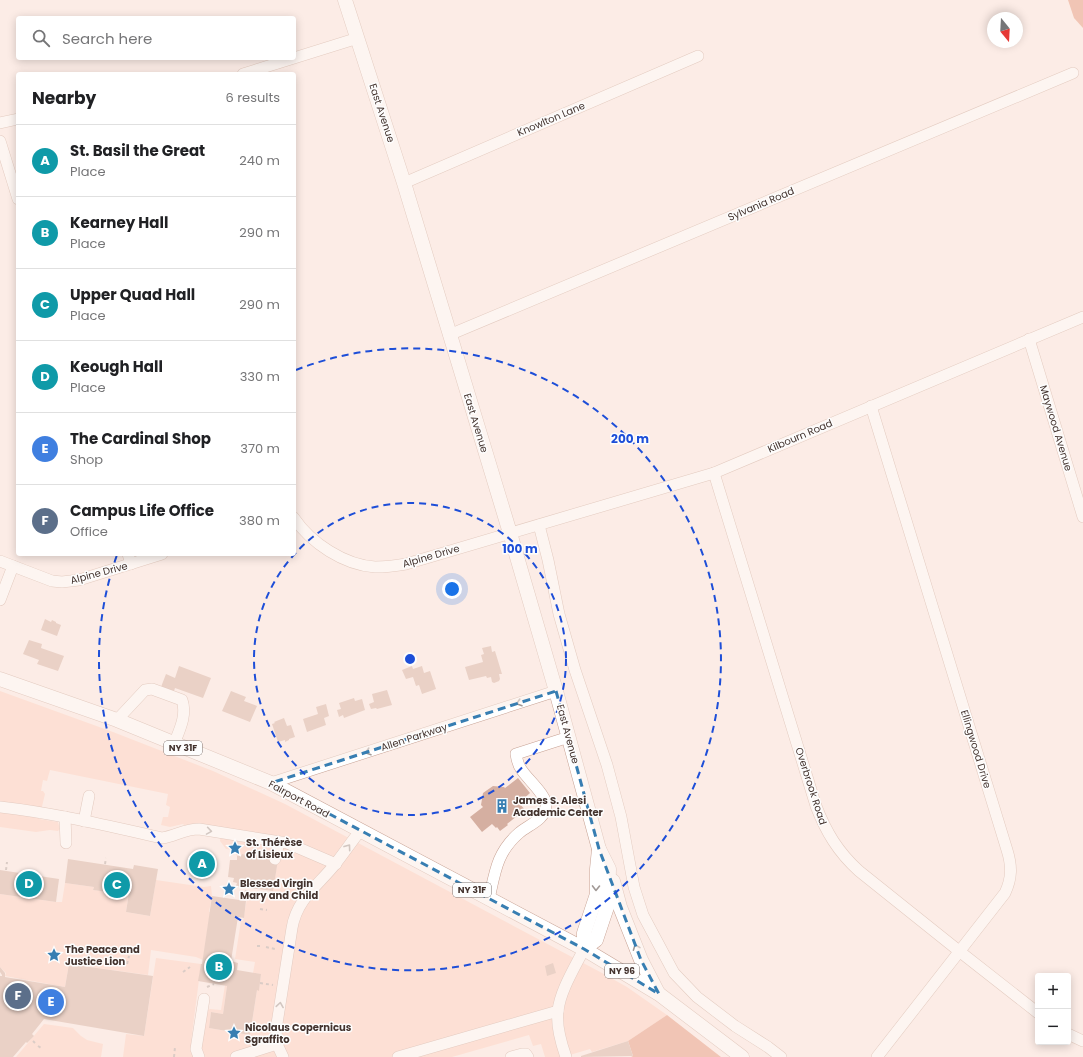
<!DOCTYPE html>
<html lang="en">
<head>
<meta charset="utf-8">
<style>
	body { margin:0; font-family:Poppins,sans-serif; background:#f2f2f2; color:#202124 }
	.controls { position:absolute; right:12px; bottom:12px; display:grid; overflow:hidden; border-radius:4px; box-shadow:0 2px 10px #0003 }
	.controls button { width:36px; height:36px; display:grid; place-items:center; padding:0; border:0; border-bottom:1px solid #e0e0e0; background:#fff; color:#202124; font:20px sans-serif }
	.compass { position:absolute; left:987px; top:12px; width:36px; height:36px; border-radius:50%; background:#fff; box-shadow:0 2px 10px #0003; rotate:162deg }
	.you { position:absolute; left:452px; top:589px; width:14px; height:14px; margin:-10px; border:3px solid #fff; border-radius:50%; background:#1a73e8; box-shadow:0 0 0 6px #1a73e833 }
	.badge { display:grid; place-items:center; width:26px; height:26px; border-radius:50%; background:#377eb2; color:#fff; font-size:13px; font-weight:700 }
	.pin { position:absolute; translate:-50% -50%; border:2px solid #fff; box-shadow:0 1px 4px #0006 }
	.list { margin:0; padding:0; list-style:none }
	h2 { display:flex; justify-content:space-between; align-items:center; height:52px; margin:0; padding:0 16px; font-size:17px }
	h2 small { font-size:13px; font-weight:400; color:#757577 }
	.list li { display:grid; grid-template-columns:26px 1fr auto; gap:12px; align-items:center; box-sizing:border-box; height:72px; padding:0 16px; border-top:1px solid #e0e0e0 }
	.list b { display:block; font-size:15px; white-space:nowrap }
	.list p { margin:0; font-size:13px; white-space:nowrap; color:#757577 }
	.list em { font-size:13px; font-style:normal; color:#757577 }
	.icon { flex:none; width:22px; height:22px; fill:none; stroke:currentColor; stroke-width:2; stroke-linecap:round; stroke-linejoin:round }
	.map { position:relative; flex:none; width:1083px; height:1057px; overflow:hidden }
	.search { position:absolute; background:#fff; box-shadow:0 2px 10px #0003; left:16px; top:16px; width:280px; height:44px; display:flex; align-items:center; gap:10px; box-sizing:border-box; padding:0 14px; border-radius:4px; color:#757577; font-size:15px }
	.panel { position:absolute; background:#fff; box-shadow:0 2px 10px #0003; left:16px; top:72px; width:280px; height:484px; border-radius:4px }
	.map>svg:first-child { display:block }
	.green { fill:#ffd1c1 }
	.forest { fill:#e5967a }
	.building { fill:#d5afa1 }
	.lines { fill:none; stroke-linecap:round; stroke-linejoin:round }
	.minor-casing { stroke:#c7a294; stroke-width:12 }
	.major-casing { stroke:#c7a294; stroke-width:15 }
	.path { stroke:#b4a49f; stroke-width:2; stroke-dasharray:3 3; stroke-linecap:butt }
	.minor { stroke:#fff; stroke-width:11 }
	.major { stroke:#fff; stroke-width:14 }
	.oneway { stroke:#a19996 }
	.marked { fill:none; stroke:#377eb2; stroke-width:3; stroke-dasharray:8 5; stroke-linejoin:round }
	.ring { fill:none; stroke:#1d4ed8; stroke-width:2; stroke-dasharray:7 5 }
	.labels { text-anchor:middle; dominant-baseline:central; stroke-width:3; stroke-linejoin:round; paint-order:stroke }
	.shield { fill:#fdfdfd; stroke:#7b706c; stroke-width:1 }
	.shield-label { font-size:9px; font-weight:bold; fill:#43332e }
	.street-label { font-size:10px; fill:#43332e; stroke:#fdfdfd }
	.poi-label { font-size:10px; font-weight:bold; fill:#43332e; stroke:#fdfdfd; text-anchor:start }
	.centre { fill:#1d4ed8; stroke:#fdfdfd; stroke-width:2 }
	.ring-label { font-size:12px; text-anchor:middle; font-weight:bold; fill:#1d4ed8; stroke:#fdfdfd; stroke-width:3; stroke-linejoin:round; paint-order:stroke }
</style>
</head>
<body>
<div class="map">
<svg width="1083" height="1057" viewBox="0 0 1083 1057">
	<rect width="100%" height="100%" fill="#fcece6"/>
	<g class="green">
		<polygon points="0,691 113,732 213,771 285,804 602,973 627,987 667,1015 628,1041 592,1052 590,1049 563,1057 545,1057 541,1044 533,1046 529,1035 452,1057 123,1057 126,1034 144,1036 156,958 201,964 191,1042 201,1044 207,1011 210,1009 221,1010 225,985 227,986 223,1014 211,1012 209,1028 250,1035 257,990 259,990 261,974 253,973 255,962 235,959 241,921 243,921 248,893 260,895 261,893 272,894 278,860 242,854 241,856 237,856 233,850 226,849 220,841 222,828 198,824 184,825 183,824 170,827 161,825 163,817 168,817 170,807 166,805 168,794 50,770 47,781 43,780 41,791 43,791 45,794 39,819 58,822 60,829 58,831 50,830 36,832 0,827"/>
		<polygon points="156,880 204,887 211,886 212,896 209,912 210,912 203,960 196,957 151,950 148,975 69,964 65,987 5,976 6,973 0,967 0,894 56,902 62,902 65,883 94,887 93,890 107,892 108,890 129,893 126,912 150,916"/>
		<polygon points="44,1024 73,1028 81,1036 87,1040 103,1044 101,1057 16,1057"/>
	</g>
	<g class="forest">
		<polygon points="1068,0 1083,0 1083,28 1074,18"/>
		<polygon points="667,1015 721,1057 631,1057 633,1056 628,1041"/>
	</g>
	<g class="building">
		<polygon points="45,619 51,622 52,620 56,622 56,623 61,625 57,636 41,630"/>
		<polygon points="29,640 42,644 41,648 64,656 58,671 37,664 39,660 23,654"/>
		<polygon points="491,646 492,652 495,651 502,674 499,674 500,679 499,681 494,683 492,682 491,677 487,678 486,676 469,680 465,667 483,662 481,655 484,654 482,648"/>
		<polygon points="179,666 211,678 203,698 175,688 174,691 161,687 166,674 175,678"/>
		<polygon points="412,666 413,669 422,666 424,673 430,671 436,689 422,694 419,685 416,686 413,677 406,679 402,670"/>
		<polygon points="387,690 392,705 377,709 376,708 371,709 369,704 374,702 372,694"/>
		<polygon points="231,691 246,697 244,701 257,706 250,722 222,711"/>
		<polygon points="354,698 355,701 362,699 365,710 344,718 343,715 339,717 337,710 341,709 339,703"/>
		<polygon points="326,704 329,716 324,718 326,725 307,732 303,719 318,714 316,707"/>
		<polygon points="284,718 287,726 291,725 295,737 289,739 289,740 285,742 285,740 278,742 272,724 275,723 274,722"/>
		<polygon points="518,778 530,793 519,803 526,811 518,817 517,816 507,824 508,825 500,831 497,827 496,828 492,824 482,832 470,817 483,807 481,805 483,793 493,786 504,787 505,788"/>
		<polygon points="242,854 278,860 273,891 236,886 237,883 233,882 234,878 228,877 230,860 237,860 237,856 241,856"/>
		<polygon points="68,859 133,869 134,865 158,869 150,916 126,912 129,893 108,890 107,892 93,890 94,887 65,883"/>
		<polygon points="0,870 59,879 56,902 0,894"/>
		<polygon points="212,896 246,901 244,918 238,917 231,961 238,963 237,970 261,974 259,991 257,990 250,1035 209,1028 211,1012 223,1014 227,986 198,981 201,964 202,964"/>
		<polygon points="553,963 556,973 547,976 545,966"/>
		<polygon points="69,964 153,976 144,1036 44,1019 32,1034 34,1036 27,1043 26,1042 13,1057 0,1057 0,976 2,976 2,975 0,972 0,967 5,973 5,977 65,987"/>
		<polygon points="628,1041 633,1056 581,1057 581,1056"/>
	</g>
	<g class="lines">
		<defs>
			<g id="minor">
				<polyline points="243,74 358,38"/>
				<polyline points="0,123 18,119"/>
				<polyline points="0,141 18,199"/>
				<polyline points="404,183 698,56"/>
				<polyline points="449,335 1073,73"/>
				<polyline points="1029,339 1083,517"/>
				<path d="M871,406L1007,850C1012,866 1012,878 1005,893L877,1057"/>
				<path d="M714,473L816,806C826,832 838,852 859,871L959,951L1038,1013"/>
				<path d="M294,518C311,543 344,565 375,567C385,567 395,566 406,564L714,473L1083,317"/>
				<polyline points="539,525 548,560 559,614 575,670 607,765 621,817 634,887 643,915 674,973 697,997 735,1026 768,1047 781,1057"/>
				<polyline points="128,554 131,564"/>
				<polyline points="0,561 52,581 62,582 79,580 162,554"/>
				<polyline points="0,600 13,566"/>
				<path d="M117,720L145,690L152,689L182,700C187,715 180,729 174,744"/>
				<polyline points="271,783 556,691"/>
				<path d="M0,807C54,813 108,826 162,838C175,836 185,829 199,829L287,843L336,864"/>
				<polyline points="65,817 66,843"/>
				<polyline points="84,821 89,796"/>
				<polyline points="275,859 279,842"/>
				<path d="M489,899C495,872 497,852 519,833C528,825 545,820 546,806C547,795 527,779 521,769C518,765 517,760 516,754L569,737"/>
				<polyline points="1068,1034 1083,1041"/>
				<polyline points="199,1057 196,1049 204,999"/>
				<polyline points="236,1057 277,1044"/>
				<path d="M283,1057L277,1044L276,1030L292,928C297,898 319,885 336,863C344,853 352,841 360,831"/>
				<polyline points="398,1057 558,1011"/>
				<polyline points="511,1057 522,1054 526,1054 528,1057"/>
				<path d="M566,1057C561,1043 556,1026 558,1011C560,991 575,967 584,949"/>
			</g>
			<g id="major">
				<polyline points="345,0 404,183 510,533 556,691 599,849 609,869 608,904 596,940 584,949"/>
				<polyline points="0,679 117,720 271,783 584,949 659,994 742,1057"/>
				<polyline points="613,881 620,907 641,960 658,993"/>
				<polyline points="584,949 584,933 597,894 597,869 599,849"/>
			</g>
		</defs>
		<use href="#minor" class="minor-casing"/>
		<use href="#major" class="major-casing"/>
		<g class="path">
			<polyline points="105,864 106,858"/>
			<polyline points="6,870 7,862"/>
			<polyline points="189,879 194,880"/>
			<polyline points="245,891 249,892"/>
			<polyline points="260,909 267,910"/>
			<polyline points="257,946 260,946"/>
			<polyline points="266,947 275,949"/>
			<polyline points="127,964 129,956"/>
			<polyline points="183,972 190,967"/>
			<polyline points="260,983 273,985"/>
			<polyline points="207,987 214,984"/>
			<polyline points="33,1041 35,1043"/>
			<polyline points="38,1046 41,1048"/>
			<polyline points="174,1057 175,1047"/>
		</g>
		<use href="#minor" class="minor"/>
		<use href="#major" class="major"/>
	</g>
	<defs><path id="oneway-chevron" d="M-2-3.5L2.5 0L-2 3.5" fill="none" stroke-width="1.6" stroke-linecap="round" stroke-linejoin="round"/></defs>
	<g class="oneway">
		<use href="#oneway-chevron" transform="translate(519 703) rotate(162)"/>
		<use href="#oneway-chevron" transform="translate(368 752) rotate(162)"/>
		<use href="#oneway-chevron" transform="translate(209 831) rotate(9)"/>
		<use href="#oneway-chevron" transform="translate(348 847) rotate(-54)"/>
		<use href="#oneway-chevron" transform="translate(596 888) rotate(91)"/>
		<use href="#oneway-chevron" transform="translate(636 947) rotate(-111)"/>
		<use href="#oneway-chevron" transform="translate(280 1005) rotate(-81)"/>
	</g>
	<path d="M0 0H1083V1057H0ZM556,691L599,849L641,960L659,994L584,949L271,783Z" fill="#fcece6" fill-opacity=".55" fill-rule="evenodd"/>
	<path class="marked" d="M556,691L599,849L641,960L659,994L584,949L271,783Z"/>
	<g class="ring">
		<circle cx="410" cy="659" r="156"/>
		<path d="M296 370A311 311 0 1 1 117 555"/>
	</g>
	<defs>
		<symbol id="building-bare" viewBox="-9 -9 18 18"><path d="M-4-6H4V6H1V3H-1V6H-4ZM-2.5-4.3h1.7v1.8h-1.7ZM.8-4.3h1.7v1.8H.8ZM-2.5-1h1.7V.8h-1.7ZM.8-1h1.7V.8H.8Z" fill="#377eb2" stroke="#fdfdfd" stroke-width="2.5" paint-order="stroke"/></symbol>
		<symbol id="sight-bare" viewBox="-9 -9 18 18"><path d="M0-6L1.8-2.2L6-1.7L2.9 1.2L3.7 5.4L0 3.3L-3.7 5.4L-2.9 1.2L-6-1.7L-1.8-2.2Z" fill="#377eb2" stroke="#fdfdfd" stroke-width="2.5" paint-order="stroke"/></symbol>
	</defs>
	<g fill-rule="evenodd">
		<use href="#building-bare" x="492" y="796" width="20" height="20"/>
		<use href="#sight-bare" x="225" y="838" width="20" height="20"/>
		<use href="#sight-bare" x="219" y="879" width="20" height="20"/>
		<use href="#sight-bare" x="44" y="945" width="20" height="20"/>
		<use href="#sight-bare" x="224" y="1023" width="20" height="20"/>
	</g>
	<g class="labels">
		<g class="shield">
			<rect x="164" y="741" width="38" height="14" rx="3"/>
			<rect x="453" y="883" width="38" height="14" rx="3"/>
			<rect x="605" y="964" width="34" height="14" rx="3"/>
		</g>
		<g class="shield-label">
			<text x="183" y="748">NY 31F</text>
			<text x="472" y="890">NY 31F</text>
			<text x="622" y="971">NY 96</text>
		</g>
		<g class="street-label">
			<text transform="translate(382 113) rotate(72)">East Avenue</text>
			<text transform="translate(551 119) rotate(-23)">Knowlton Lane</text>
			<text transform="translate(761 204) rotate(-23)">Sylvania Road</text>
			<text transform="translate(476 423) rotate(73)">East Avenue</text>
			<text transform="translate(1056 428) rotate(73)">Maywood Avenue</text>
			<text transform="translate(800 436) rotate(-23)">Kilbourn Road</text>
			<text transform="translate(431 556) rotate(-16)">Alpine Drive</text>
			<text transform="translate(99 573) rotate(-15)">Alpine Drive</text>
			<text transform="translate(568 734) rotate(75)">East Avenue</text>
			<text transform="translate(414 737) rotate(-18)">Allen Parkway</text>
			<text transform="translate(976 749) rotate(73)">Ellingwood Drive</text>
			<text transform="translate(811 786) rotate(72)">Overbrook Road</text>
			<text transform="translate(299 799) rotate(28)">Fairport Road</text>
		</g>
		<g class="poi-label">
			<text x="513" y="800">James S. Alesi<tspan x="513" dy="12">Academic Center</tspan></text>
			<text x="246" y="842">St. Thérèse<tspan x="246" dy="12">of Lisieux</tspan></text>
			<text x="240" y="883">Blessed Virgin<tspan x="240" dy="12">Mary and Child</tspan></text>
			<text x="65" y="949">The Peace and<tspan x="65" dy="12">Justice Lion</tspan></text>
			<text x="245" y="1027">Nicolaus Copernicus<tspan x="245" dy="12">Sgraffito</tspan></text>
		</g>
	</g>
	<circle cx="410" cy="659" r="6" class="centre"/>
	<g class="ring-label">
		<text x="630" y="443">200 m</text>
		<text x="520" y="553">100 m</text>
	</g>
</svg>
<div class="controls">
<button>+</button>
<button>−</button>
</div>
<svg class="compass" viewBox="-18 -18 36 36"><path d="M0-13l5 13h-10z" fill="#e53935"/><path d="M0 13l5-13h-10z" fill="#757577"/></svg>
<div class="you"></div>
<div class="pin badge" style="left:202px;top:864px;background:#0f9aa8">A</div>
<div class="pin badge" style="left:219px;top:967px;background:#0f9aa8">B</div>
<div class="pin badge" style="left:117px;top:885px;background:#0f9aa8">C</div>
<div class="pin badge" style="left:29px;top:884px;background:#0f9aa8">D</div>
<div class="pin badge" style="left:51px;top:1002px;background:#3f7fe0">E</div>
<div class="pin badge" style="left:18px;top:996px;background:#5c6f8a">F</div>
<div class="search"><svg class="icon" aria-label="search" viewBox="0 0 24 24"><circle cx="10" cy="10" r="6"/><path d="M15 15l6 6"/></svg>Search here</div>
<section class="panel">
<h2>Nearby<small>6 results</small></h2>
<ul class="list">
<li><span class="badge" style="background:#0f9aa8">A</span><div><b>St. Basil the Great</b><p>Place</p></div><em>240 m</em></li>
<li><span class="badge" style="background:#0f9aa8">B</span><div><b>Kearney Hall</b><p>Place</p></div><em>290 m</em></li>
<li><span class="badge" style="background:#0f9aa8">C</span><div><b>Upper Quad Hall</b><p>Place</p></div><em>290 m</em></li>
<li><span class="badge" style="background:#0f9aa8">D</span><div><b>Keough Hall</b><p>Place</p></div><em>330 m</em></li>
<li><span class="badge" style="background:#3f7fe0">E</span><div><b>The Cardinal Shop</b><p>Shop</p></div><em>370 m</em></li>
<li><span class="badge" style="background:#5c6f8a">F</span><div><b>Campus Life Office</b><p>Office</p></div><em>380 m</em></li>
</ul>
</section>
</div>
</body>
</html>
